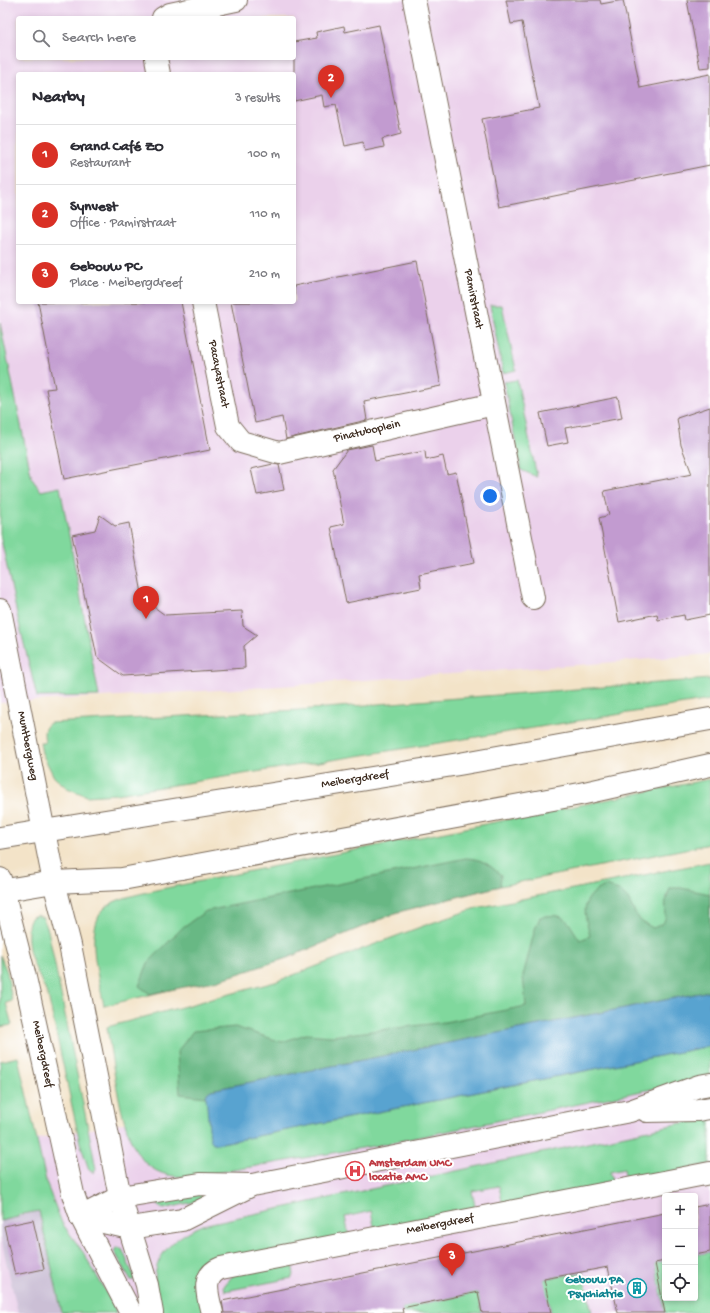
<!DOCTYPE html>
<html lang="en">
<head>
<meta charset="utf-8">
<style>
	body { margin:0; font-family:"Gochi Hand",sans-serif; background:#f7f7f7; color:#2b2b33 }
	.controls { position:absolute; right:12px; bottom:12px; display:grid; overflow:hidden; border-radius:4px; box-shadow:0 2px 6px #0003 }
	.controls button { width:36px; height:36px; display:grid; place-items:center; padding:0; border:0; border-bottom:1px solid #e1e1e2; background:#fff; color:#2b2b33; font:20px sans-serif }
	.you { position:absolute; left:490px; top:496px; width:14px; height:14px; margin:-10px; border:3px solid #fff; border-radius:50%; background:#1a73e8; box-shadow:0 0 0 6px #1a73e833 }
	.badge { display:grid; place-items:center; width:26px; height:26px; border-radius:50%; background:#d93025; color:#fff; font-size:13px; font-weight:700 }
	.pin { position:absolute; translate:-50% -33px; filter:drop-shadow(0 1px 2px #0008) }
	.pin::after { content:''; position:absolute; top:21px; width:14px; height:12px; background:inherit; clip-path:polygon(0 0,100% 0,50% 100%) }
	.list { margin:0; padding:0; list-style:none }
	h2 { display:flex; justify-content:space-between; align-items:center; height:52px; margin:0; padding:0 16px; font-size:17px }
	h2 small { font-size:13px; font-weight:400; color:#7c7c81 }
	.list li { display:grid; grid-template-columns:26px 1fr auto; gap:12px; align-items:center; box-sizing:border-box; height:60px; padding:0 16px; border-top:1px solid #e1e1e2 }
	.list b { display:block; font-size:15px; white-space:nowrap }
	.list p { margin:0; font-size:13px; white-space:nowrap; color:#7c7c81 }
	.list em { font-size:13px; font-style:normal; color:#7c7c81 }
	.icon { flex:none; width:22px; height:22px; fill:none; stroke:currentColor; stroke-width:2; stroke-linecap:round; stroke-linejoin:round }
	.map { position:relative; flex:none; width:710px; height:1313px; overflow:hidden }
	.search { position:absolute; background:#fff; box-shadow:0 2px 6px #0003; left:16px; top:16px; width:280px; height:44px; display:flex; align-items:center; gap:10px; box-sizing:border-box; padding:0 14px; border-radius:4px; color:#7c7c81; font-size:15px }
	.panel { position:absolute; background:#fff; box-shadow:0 2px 6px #0003; left:16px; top:72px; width:280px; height:232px; border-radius:4px }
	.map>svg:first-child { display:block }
	.built { fill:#ebd1eb; fill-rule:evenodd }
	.industrial { fill:#cbbfd5 }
	.green { fill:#80d89d; stroke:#5e815e }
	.forest { fill:#68b884; stroke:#527151 }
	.water { fill:#58a3d0; stroke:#4a6677 }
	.building { fill:#c29bd0 }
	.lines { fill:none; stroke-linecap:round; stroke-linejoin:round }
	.street-casing { stroke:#7b6b5a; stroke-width:24 }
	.secondary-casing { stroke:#7b6b5a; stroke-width:24 }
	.street { stroke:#fff; stroke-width:22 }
	.secondary { stroke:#fff; stroke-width:22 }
	.labels { text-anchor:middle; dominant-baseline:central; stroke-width:4; stroke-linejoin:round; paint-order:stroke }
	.street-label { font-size:12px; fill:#3b2a1e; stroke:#fff }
	.health-label { font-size:12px; font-weight:bold; fill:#be3a42; stroke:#fff; text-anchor:start }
	.culture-label { font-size:12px; font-weight:bold; fill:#0d838f; stroke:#fff; text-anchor:end }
</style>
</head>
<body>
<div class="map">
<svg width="710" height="1313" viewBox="0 0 710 1313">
	<rect width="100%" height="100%" fill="#fff"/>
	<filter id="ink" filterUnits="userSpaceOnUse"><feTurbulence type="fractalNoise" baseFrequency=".025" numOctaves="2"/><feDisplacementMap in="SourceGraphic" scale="8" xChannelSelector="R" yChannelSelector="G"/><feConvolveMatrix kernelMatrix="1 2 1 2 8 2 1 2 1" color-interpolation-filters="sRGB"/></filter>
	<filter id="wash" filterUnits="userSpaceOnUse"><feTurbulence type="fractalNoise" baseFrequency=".012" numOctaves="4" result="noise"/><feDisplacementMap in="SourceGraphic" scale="16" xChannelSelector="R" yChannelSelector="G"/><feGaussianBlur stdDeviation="0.9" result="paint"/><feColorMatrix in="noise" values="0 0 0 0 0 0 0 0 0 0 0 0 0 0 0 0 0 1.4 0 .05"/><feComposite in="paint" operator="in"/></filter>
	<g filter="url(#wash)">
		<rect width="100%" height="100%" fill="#f3e3c8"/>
		<g class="built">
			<path d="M0,0H710V654L590,664L252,688L0,703ZM18,18H294V58H18ZM18,74H294V302H18Z"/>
			<path d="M710,1013V1313H0V1146ZM665,1196H695V1298H665Z"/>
		</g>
		<polygon class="industrial" points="39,1211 62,1313 18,1313 0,1234 0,1221"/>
		<g class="green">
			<polygon points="490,305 502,305 516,370 503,373"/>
			<polygon points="0,323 32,479 41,491 60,487 99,696 37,697 18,619 0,534"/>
			<polygon points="517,380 537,477 521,470 504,382"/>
			<path d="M710,679V700L117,794L87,796L67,788L54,777L42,753L40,743H45C44,734 42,729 50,723L299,710Z"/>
			<path d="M710,779V844L500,886L398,912L287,958L206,981L104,1006C99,978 80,919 112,903C125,896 142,894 156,890Z"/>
			<path d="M710,862V991L307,1070L212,1142L217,1144L710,1046V1077L380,1145L192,1177C142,1179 132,1150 121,1108C115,1082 111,1054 107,1027L275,982L423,926L476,908Z"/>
			<path d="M37,915L43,918L48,930L93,1153L96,1169L94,1173L89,1170L80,1143L49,1000C41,975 26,960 28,931C28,926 28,921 32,917Z"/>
			<polygon points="0,955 7,972 12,1001 6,1003 12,1025 0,1027"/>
			<polygon points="18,1057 47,1185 62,1223 83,1252 114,1306 116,1313 62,1313 39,1211 18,1215 18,1217 0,1221 0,1061"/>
			<path d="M710,1117V1164L626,1181L624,1169L610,1172L613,1184L503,1206L499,1186L472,1191L476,1211L375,1231L371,1211L345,1217L349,1236L201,1266L197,1272V1278L204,1313H160C158,1303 155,1292 155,1282C154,1252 178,1236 202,1225Z"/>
			<polygon points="199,1192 203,1195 202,1200 164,1209 158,1206 159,1200"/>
			<polygon points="117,1247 122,1249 135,1279 134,1280 131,1280 114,1251"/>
			<polygon points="710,1252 710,1313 665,1313 655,1263 665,1261 665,1298 695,1298 695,1255"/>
			<polygon points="292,1263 294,1275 292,1278 225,1291 224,1286 235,1273"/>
			<polygon points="583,1272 592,1313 551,1313 549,1303 534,1281"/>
			<polygon points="478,1292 482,1313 403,1313 402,1308"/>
		</g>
		<g class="forest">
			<path d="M466,858C483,859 488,864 501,875L500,886L398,912L287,958L219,980L150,994L139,986L148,963L183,927L206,911Z"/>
			<path d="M605,886L619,890L628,899L636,915L642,922L653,928C671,922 664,914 666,900C667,896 669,892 670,888H681L710,894V991L211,1090L207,1093L206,1097L180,1094L177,1052L193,1031L235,1027L282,1042L306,1034L332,1036L445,1022L526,1006L523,976L535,929L540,917C568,912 566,920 580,940L590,936C584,913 579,898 605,886Z"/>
		</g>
		<polygon class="water" points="710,991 710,1046 217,1144 213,1143 210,1139 206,1097 207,1093 211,1090"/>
		<g id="blocks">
			<g class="building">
				<polygon points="506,0 600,0 601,4 623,0 640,88 710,74 710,165 499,207 482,119 539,108 522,22 511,24"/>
				<polygon points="687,0 710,0 710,67 700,68"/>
				<polygon points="379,25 401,134 382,139 384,147 365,151 363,142 345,146 336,105 324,107 322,95 294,101 294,42 317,38 316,32 344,26 345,32"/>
				<polygon points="417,261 441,386 364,401 367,420 286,439 282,417 255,423 231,302 294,302 294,286"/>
				<polygon points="38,302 181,302 210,450 64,479 46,389 55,388"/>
				<polygon points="618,397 622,418 565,428 568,442 547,446 540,413"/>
				<polygon points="710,407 710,615 685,620 684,615 658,620 657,614 619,622 599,518 609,515 604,491 692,474 681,445 677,418"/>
				<polygon points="372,445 375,461 425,451 426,460 443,456 447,474 456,472 474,563 419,574 421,588 346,603 331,527 344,524 333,469 347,450"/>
				<polygon points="273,464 279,465 284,490 257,495 251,469"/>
				<polygon points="100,515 115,526 129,523 143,599 165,615 242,611 243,626 257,635 244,646 245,668 123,676 97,657 72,535 95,530"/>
				<polygon points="710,1204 710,1252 695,1255 695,1207"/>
				<polygon points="665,1213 665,1261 655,1263 665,1313 618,1313 608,1267 544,1279 551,1313 482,1313 478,1292 402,1308 403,1313 224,1313 222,1301"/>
				<polygon points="33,1220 44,1269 15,1275 4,1226"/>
			</g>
		</g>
	</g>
	<g filter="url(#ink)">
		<use href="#blocks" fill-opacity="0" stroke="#7b6b5a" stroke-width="1"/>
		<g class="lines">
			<defs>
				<g id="street">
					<polyline points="414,0 533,598"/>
					<polyline points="163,18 170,14 236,0"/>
					<polyline points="156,58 159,74"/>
					<polyline points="203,302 228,426 241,442 279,453 494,404"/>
					<polyline points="647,1111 698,1110 710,1108"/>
					<polyline points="81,1217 120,1197 200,1184 252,1185 630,1111 699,1086 710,1084"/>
					<polyline points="81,1217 130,1228 182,1220 248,1187"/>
					<path d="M212,1313C208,1296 200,1276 221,1268L710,1173"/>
				</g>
				<g id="secondary">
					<polyline points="0,610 54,882 70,945 120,1197 147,1285 152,1313"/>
					<polyline points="0,838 459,764 710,719"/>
					<polyline points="0,879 24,973 73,1194 81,1217 131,1313"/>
					<polyline points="0,891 54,882 122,879 580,794 710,765"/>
				</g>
			</defs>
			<use href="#street" class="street-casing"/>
			<use href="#secondary" class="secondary-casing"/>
			<use href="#street" class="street"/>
			<use href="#secondary" class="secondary"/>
		</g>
	</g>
	<defs>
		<symbol id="hospital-ring" viewBox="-11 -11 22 22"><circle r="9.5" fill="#fff" stroke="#e0444e" stroke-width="1.5"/><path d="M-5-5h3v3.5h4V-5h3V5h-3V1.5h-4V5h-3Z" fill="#e0444e"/></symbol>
		<symbol id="building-ring" viewBox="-11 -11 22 22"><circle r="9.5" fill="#fff" stroke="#0f9aa8" stroke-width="1.5"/><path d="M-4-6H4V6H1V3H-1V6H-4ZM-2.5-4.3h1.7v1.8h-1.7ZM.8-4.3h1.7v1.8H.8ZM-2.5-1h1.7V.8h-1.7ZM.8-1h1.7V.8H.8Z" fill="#0f9aa8"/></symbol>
	</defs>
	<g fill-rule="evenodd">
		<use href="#hospital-ring" x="344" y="1160" width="22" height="22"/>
		<use href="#building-ring" x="626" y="1277" width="22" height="22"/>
	</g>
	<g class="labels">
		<g class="street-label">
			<text transform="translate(473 299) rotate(79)">Pamirstraat</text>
			<text transform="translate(218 374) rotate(79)">Pacayastraat</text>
			<text transform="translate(367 432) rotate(-13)">Pinatuboplein</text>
			<text transform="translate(27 746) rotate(79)">Muntbergweg</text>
			<text transform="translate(355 780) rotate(-9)">Meibergdreef</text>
			<text transform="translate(42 1054) rotate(78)">Meibergdreef</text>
			<text transform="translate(440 1225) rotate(-11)">Meibergdreef</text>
		</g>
		<g class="health-label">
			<text x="369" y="1164">Amsterdam UMC<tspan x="369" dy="14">locatie AMC</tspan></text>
		</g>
		<g class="culture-label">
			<text x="623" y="1281">Gebouw PA<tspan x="623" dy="14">Psychiatrie</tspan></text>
		</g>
	</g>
</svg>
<div class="controls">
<button>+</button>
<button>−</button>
<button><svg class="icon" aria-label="locate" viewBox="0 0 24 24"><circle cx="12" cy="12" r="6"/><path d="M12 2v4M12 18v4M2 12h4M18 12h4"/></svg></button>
</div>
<div class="you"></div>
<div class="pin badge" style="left:146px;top:619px">1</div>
<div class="pin badge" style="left:331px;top:98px">2</div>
<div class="pin badge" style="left:452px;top:1276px">3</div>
<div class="search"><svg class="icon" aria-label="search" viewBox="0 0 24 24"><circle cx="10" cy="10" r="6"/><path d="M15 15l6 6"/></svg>Search here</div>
<section class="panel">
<h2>Nearby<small>3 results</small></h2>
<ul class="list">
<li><span class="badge">1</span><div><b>Grand Café ZO</b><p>Restaurant</p></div><em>100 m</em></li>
<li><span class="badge">2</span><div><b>Synvest</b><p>Office · Pamirstraat</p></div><em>110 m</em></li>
<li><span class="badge">3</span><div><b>Gebouw PC</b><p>Place · Meibergdreef</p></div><em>210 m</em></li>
</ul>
</section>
</div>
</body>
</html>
